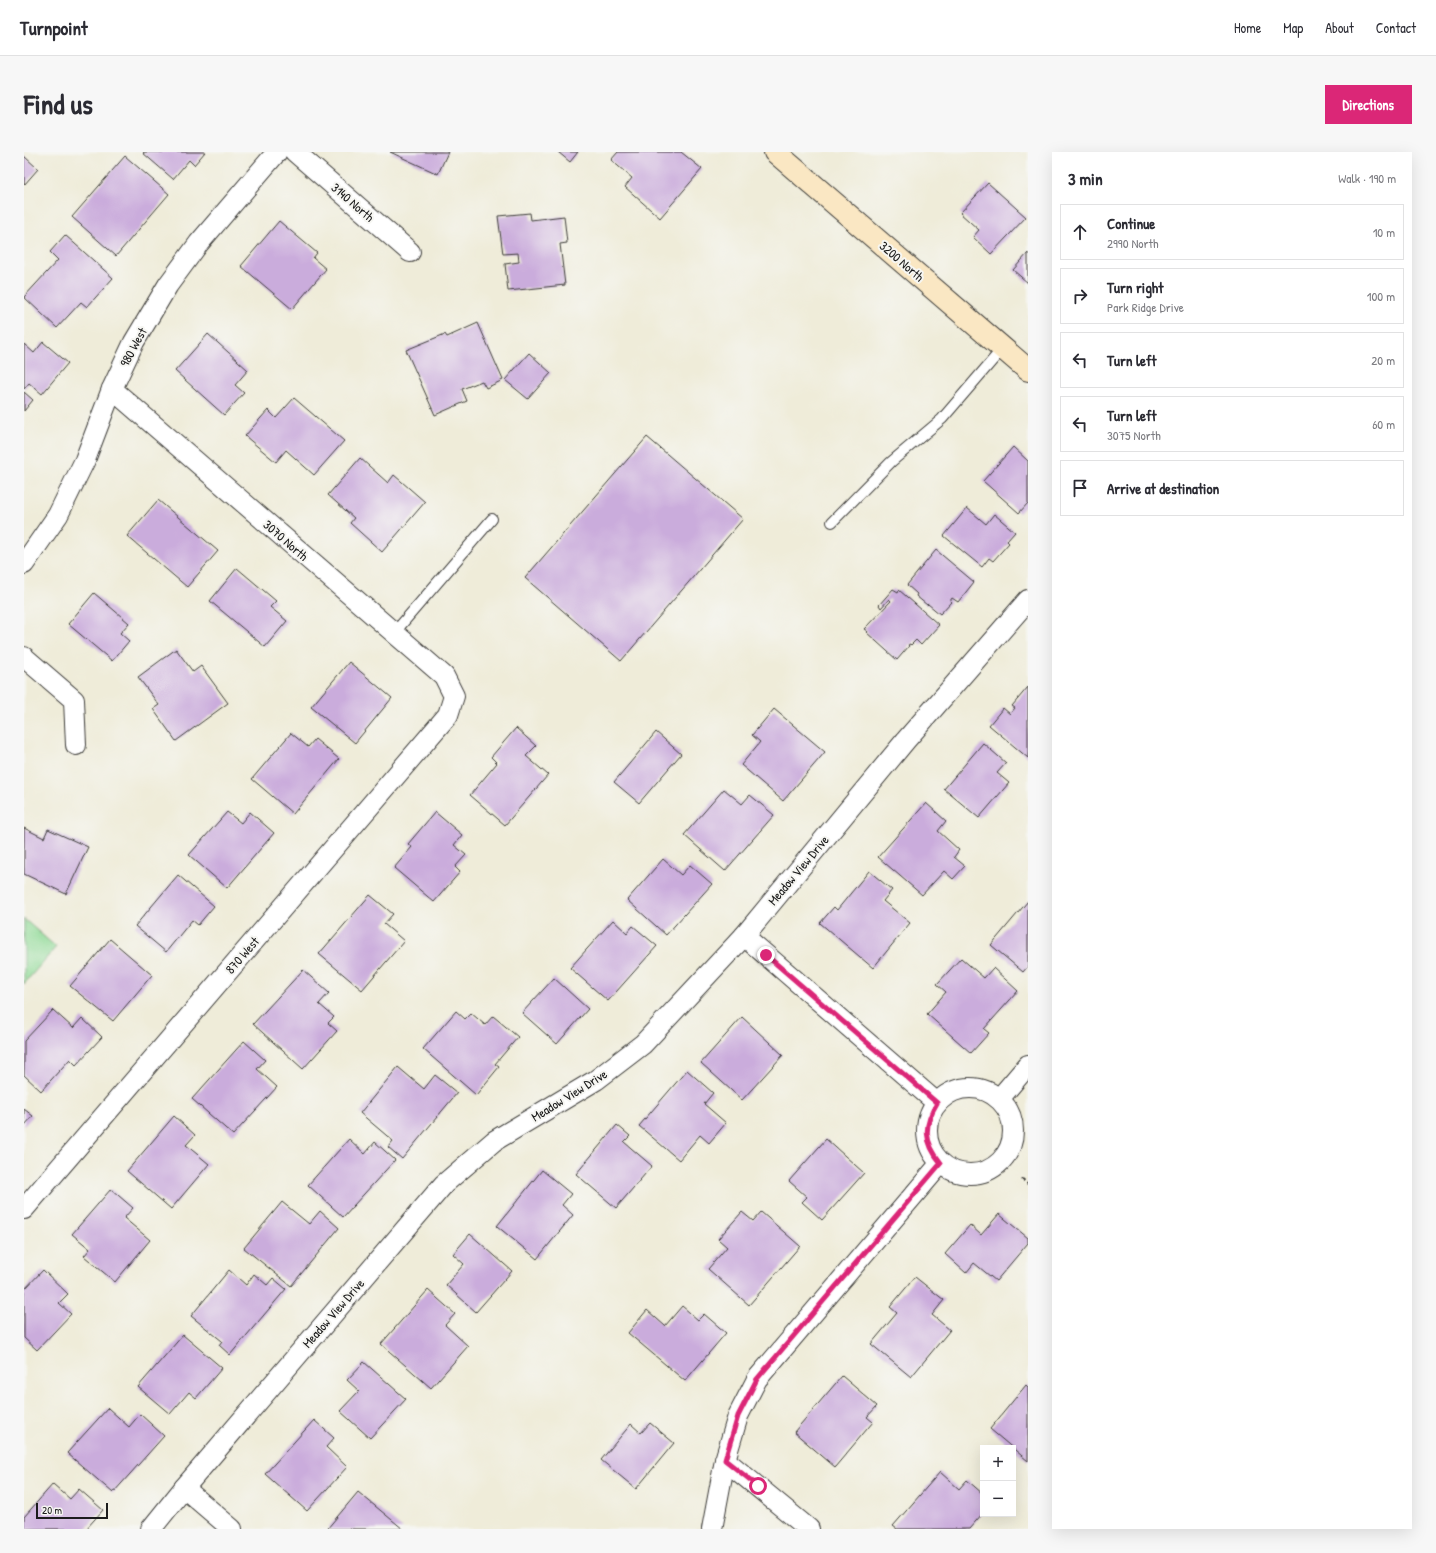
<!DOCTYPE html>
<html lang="en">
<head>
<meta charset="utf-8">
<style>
	body { margin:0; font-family:"Patrick Hand",sans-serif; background:#f7f7f7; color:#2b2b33 }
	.controls { position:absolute; right:12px; bottom:12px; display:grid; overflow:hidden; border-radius:0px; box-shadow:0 4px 16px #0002 }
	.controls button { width:36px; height:36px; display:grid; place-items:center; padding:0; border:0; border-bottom:1px solid #e1e1e2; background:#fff; color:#2b2b33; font:20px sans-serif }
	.scale { position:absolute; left:12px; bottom:10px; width:72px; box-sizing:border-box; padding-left:4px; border:2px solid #1c1c1c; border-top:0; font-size:11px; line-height:14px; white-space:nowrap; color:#1c1c1c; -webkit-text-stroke:3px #f6f6f2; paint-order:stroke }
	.stop { position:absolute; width:12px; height:12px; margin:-9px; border:3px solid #db2777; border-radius:50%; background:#fff }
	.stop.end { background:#db2777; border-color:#fff; box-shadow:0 1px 4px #0008 }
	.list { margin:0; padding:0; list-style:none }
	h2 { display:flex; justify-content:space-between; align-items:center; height:52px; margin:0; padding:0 16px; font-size:17px }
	h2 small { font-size:13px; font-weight:400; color:#7c7c81 }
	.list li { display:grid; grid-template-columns:26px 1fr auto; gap:12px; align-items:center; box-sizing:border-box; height:56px; margin:0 8px 8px; padding:0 8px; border:1px solid #e1e1e2; border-radius:0px }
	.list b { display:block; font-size:15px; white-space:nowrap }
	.list p { margin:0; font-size:13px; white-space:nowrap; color:#7c7c81 }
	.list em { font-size:13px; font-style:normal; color:#7c7c81 }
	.icon { flex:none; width:22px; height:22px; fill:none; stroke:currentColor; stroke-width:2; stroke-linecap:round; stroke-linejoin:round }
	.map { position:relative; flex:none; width:1004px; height:1377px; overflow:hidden; border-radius:0px }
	header { display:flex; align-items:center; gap:24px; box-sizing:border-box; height:56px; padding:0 20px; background:#fff; border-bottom:1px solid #e1e1e2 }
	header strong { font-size:19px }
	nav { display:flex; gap:22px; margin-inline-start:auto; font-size:14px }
	.intro { display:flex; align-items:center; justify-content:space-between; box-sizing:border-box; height:96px; padding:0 24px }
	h1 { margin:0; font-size:28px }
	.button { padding:10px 18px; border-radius:0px; background:#db2777; color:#fff; font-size:14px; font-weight:700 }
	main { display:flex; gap:24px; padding:0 24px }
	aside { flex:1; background:#fff; border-radius:0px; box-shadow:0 4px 16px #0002 }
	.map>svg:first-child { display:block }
	.green { fill:#8fda96; stroke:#567b59 }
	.building { fill:#caacdc }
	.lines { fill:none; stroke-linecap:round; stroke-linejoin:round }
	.lane-casing { stroke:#3c3b38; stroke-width:12 }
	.street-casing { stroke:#3c3b38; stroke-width:22 }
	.secondary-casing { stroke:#3c3b38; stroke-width:24 }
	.path { stroke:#3c3b38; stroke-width:2.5; stroke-dasharray:3 3; stroke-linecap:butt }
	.lane { stroke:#fff; stroke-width:10 }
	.street { stroke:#fff; stroke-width:20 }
	.secondary { stroke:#fae7c3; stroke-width:22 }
	.route { stroke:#db2777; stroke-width:5 }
	.labels { text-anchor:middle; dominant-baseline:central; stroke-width:4; stroke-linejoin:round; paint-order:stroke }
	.street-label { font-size:13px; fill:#1c1c1c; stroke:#f6f6f2 }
</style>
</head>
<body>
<header>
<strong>Turnpoint</strong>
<nav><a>Home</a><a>Map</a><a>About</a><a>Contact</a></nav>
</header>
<div class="intro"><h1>Find us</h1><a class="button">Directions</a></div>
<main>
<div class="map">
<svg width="1004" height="1377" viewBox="0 0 1004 1377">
	<rect width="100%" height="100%" fill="#f6f6f2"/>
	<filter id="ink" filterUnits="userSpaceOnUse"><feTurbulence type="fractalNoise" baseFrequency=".025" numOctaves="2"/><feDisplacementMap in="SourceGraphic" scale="8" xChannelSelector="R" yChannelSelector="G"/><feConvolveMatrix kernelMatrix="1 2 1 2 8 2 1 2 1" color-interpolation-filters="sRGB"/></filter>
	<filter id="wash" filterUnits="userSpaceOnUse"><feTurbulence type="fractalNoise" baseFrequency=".012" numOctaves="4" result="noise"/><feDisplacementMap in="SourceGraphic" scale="16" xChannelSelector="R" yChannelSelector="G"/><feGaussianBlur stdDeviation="0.9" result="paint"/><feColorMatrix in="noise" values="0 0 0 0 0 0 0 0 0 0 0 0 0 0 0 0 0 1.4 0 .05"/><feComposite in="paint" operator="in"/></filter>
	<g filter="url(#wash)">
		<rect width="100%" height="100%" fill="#efecd9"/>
		<polygon class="green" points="0,767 32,795 0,832"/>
		<g id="blocks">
			<g class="building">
				<polygon points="120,0 181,0 170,13 165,8 149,27 119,1"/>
				<polygon points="366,0 424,0 414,22"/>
				<polygon points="534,0 554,0 546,10"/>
				<polygon points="594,0 657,0 678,17 636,66 601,35 608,26 587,8"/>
				<polygon points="0,4 14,17 0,33"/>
				<polygon points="101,4 145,42 92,104 48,65"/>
				<polygon points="964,31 1002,65 967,102 949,85 955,78 936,61"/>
				<polygon points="506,61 507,68 540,64 543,91 536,92 541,133 484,139 481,112 495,110 494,101 479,102 474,64"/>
				<polygon points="255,69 293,101 289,106 302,117 268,157 217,114"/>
				<polygon points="41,83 89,126 63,155 57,150 33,176 0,145 34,108 26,100"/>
				<polygon points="1004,101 1004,131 989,118"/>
				<polygon points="454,171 479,228 462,236 458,229 438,237 443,249 411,263 382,198 421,182 423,185"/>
				<polygon points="184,182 224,218 211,233 220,241 200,263 151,219"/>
				<polygon points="19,190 44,211 18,242 5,231 0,237 0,192 10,201"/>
				<polygon points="505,201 527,221 504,247 481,228"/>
				<polygon points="0,240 9,248 0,259"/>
				<polygon points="270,246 320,289 290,323 262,298 252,310 221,284 244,258 252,266"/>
				<polygon points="623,285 719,367 597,509 501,426"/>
				<polygon points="989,295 1004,309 1004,351 995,361 959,329"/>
				<polygon points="336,306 364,331 370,323 401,350 358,400 326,371 330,366 304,343"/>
				<polygon points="134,348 194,399 163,435 103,384"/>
				<polygon points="943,356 962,372 970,362 991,380 983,389 985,391 969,409 965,406 958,415 920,384"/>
				<polygon points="912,398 950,430 934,450 928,446 926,449 927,450 916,462 904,452 903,453 892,444 893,442 883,433"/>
				<polygon points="213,416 252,449 246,455 263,469 241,495 186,449"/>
				<polygon points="869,437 874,440 875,438 915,473 897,493 892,488 887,493 886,492 884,493 885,494 873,508 842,480 843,479 840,477 867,449 865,447 857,456 855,453"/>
				<polygon points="70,441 105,471 96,481 105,489 88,509 44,472"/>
				<polygon points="152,497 169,520 177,514 204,551 152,589 129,557 135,553 114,525"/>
				<polygon points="325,510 368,546 331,591 287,555"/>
				<polygon points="1004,535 1004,606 965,573 979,556 986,562 991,556 988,554"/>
				<polygon points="750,557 801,600 759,649 717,613 736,590 728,583"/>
				<polygon points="492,576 512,594 502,604 524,623 481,673 446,643 473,611 467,605"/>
				<polygon points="632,580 657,602 615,651 590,630"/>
				<polygon points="267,581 284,595 291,587 315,607 269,662 228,627"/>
				<polygon points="959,591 982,611 973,621 985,631 955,666 920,637"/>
				<polygon points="700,637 718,652 726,643 750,663 701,719 660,683"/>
				<polygon points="902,651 922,669 914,679 935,698 930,705 941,714 929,727 920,719 898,743 854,705"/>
				<polygon points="203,660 217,671 226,660 250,681 203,736 165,703"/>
				<polygon points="411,660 438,683 430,693 442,703 431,715 436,720 410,750 370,716 388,695 384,692"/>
				<polygon points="0,676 20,686 24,677 64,695 42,742 0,722"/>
				<polygon points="639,707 657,723 666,713 688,732 642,783 603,748"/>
				<polygon points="845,719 868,738 859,749 886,771 849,816 796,771 810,755 813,758"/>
				<polygon points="154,723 190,754 174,773 168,768 142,800 111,774"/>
				<polygon points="346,743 369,762 360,772 380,789 338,838 295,802"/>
				<polygon points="1004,749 1004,814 999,820 967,793"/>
				<polygon points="589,768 603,781 609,774 633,794 584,849 546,816"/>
				<polygon points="86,787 128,823 89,869 46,834"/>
				<polygon points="937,806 960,826 969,816 994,839 960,877 965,881 947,901 903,862 922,840 913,832"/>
				<polygon points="279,818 305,841 295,852 310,865 304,871 313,879 279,917 229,872"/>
				<polygon points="530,826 564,857 533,892 498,861"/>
				<polygon points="29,858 49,876 58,866 78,885 52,913 46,907 17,939 0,923 0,889"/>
				<polygon points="432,859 441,867 447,861 461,873 469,864 494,885 471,912 475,915 452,943 399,897"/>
				<polygon points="718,865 759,903 718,948 677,911"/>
				<polygon points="220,889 241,908 233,917 253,935 209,983 168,947"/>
				<polygon points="374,915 400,937 411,923 433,941 378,1007 364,995 369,989 336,961"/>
				<polygon points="663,918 689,941 680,952 702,971 685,991 676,983 655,1008 615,974"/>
				<polygon points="0,957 9,964 0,974"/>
				<polygon points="150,964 171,983 162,993 185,1012 147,1057 103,1019"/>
				<polygon points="593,973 606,984 600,990 628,1014 592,1056 552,1022"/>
				<polygon points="325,987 341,1002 351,990 371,1008 319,1065 284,1033"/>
				<polygon points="802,987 840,1021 798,1068 778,1050 783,1045 765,1029"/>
				<polygon points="518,1018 547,1042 538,1053 549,1063 513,1107 473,1074"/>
				<polygon points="87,1037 109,1056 100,1066 126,1088 91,1130 60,1104 66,1097 48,1082"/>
				<polygon points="258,1050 285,1072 296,1059 315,1076 267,1134 220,1096"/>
				<polygon points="718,1060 729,1069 737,1060 776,1094 725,1153 684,1117 703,1095 694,1087"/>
				<polygon points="975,1062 1004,1086 1004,1091 972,1129 950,1111 942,1121 921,1102 946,1073 957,1083"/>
				<polygon points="446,1082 488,1119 452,1160 422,1133 440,1112 429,1102"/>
				<polygon points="19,1118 44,1142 35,1151 47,1162 13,1198 0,1186 0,1138"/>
				<polygon points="205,1118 222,1133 230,1122 243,1133 249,1126 262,1137 206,1203 195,1193 198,1189 167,1164"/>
				<polygon points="891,1125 920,1148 908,1163 926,1178 887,1225 847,1192 873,1161 866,1155"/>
				<polygon points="404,1138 431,1162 421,1173 444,1194 407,1236 357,1192"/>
				<polygon points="658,1154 674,1168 680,1162 702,1181 661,1229 604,1181 623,1158 641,1174"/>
				<polygon points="159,1183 198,1216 172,1246 165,1240 146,1262 114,1235"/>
				<polygon points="340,1210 382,1247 346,1286 316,1259 335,1239 323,1228"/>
				<polygon points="818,1224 853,1254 843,1265 849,1270 811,1315 770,1280"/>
				<polygon points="1002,1233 1004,1235 1004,1309 966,1277"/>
				<polygon points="84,1256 105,1275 116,1262 140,1284 89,1341 43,1301"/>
				<polygon points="290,1268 310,1286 302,1295 323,1315 283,1359 241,1322"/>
				<polygon points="626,1271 650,1291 612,1337 577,1308 607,1272 617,1281"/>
				<polygon points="916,1320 935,1337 943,1328 959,1342 959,1361 945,1377 873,1377 869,1374"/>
				<polygon points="29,1332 46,1347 55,1337 79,1358 62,1377 0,1377 0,1365"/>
				<polygon points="334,1340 379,1377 303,1377"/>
			</g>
		</g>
	</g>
	<g filter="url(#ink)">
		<use href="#blocks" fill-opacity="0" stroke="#3c3b38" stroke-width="1"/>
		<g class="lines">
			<defs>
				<g id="lane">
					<polyline points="808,370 867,310 918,267 979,196"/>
					<polyline points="370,481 468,367"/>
				</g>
				<g id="street">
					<polyline points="271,0 386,100"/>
					<polyline points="0,412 34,363 61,308 88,237 110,190 144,133 175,91 253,0"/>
					<polyline points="0,505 50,548 52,593"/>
					<polyline points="720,784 913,951"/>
					<circle cx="946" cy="979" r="43"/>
					<polyline points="975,947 1004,913"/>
					<polyline points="0,1057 424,563 430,544 420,524 88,237"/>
					<polyline points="701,1308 785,1377"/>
					<polyline points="160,1336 208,1377"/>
					<polyline points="127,1377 160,1336 420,1032 470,989 572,928 619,892 720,784 882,588 1004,448"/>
					<polyline points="688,1377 701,1308 714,1264 733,1227 917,1011"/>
				</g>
				<polyline id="secondary" points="751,0 1004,218"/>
			</defs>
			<use href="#lane" class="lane-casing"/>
			<use href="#street" class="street-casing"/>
			<use href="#secondary" class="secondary-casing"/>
			<polyline class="path" points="998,1027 1004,1032"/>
			<use href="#lane" class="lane"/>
			<use href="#street" class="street"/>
			<use href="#secondary" class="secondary"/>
		</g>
	</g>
	<g class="lines" filter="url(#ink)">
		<path class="route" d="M734,1334L701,1308L714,1264L733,1227L917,1011C900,990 899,974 913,951L742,803"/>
	</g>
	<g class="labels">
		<g class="street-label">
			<text transform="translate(329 50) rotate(41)">3140 North</text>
			<text transform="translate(878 109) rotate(41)">3200 North</text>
			<text transform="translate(109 195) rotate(-62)">980 West</text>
			<text transform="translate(262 388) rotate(41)">3070 North</text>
			<text transform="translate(774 718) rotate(-50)">Meadow View Drive</text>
			<text transform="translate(218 803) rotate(-49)">870 West</text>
			<text transform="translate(545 943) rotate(-32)">Meadow View Drive</text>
			<text transform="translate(309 1161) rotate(-49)">Meadow View Drive</text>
		</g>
	</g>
</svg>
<div class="controls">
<button>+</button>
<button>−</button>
</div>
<div class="scale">20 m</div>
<div class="stop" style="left:734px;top:1334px"></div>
<div class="stop end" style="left:742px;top:803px"></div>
</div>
<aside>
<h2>3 min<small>Walk · 190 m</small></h2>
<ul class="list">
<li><svg class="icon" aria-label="ahead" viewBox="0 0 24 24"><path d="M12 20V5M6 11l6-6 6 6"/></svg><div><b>Continue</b><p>2990 North</p></div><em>10 m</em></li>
<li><svg class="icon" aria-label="right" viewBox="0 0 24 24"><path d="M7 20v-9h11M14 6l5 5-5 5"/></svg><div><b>Turn right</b><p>Park Ridge Drive</p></div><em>100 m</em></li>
<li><svg class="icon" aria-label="left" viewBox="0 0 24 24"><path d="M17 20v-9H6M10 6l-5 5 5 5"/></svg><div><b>Turn left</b></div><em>20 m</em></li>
<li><svg class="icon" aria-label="left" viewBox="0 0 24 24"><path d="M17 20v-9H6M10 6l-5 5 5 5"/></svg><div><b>Turn left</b><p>3075 North</p></div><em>60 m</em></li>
<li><svg class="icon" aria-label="arrive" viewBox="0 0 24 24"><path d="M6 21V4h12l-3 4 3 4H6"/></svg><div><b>Arrive at destination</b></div></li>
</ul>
</aside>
</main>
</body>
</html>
